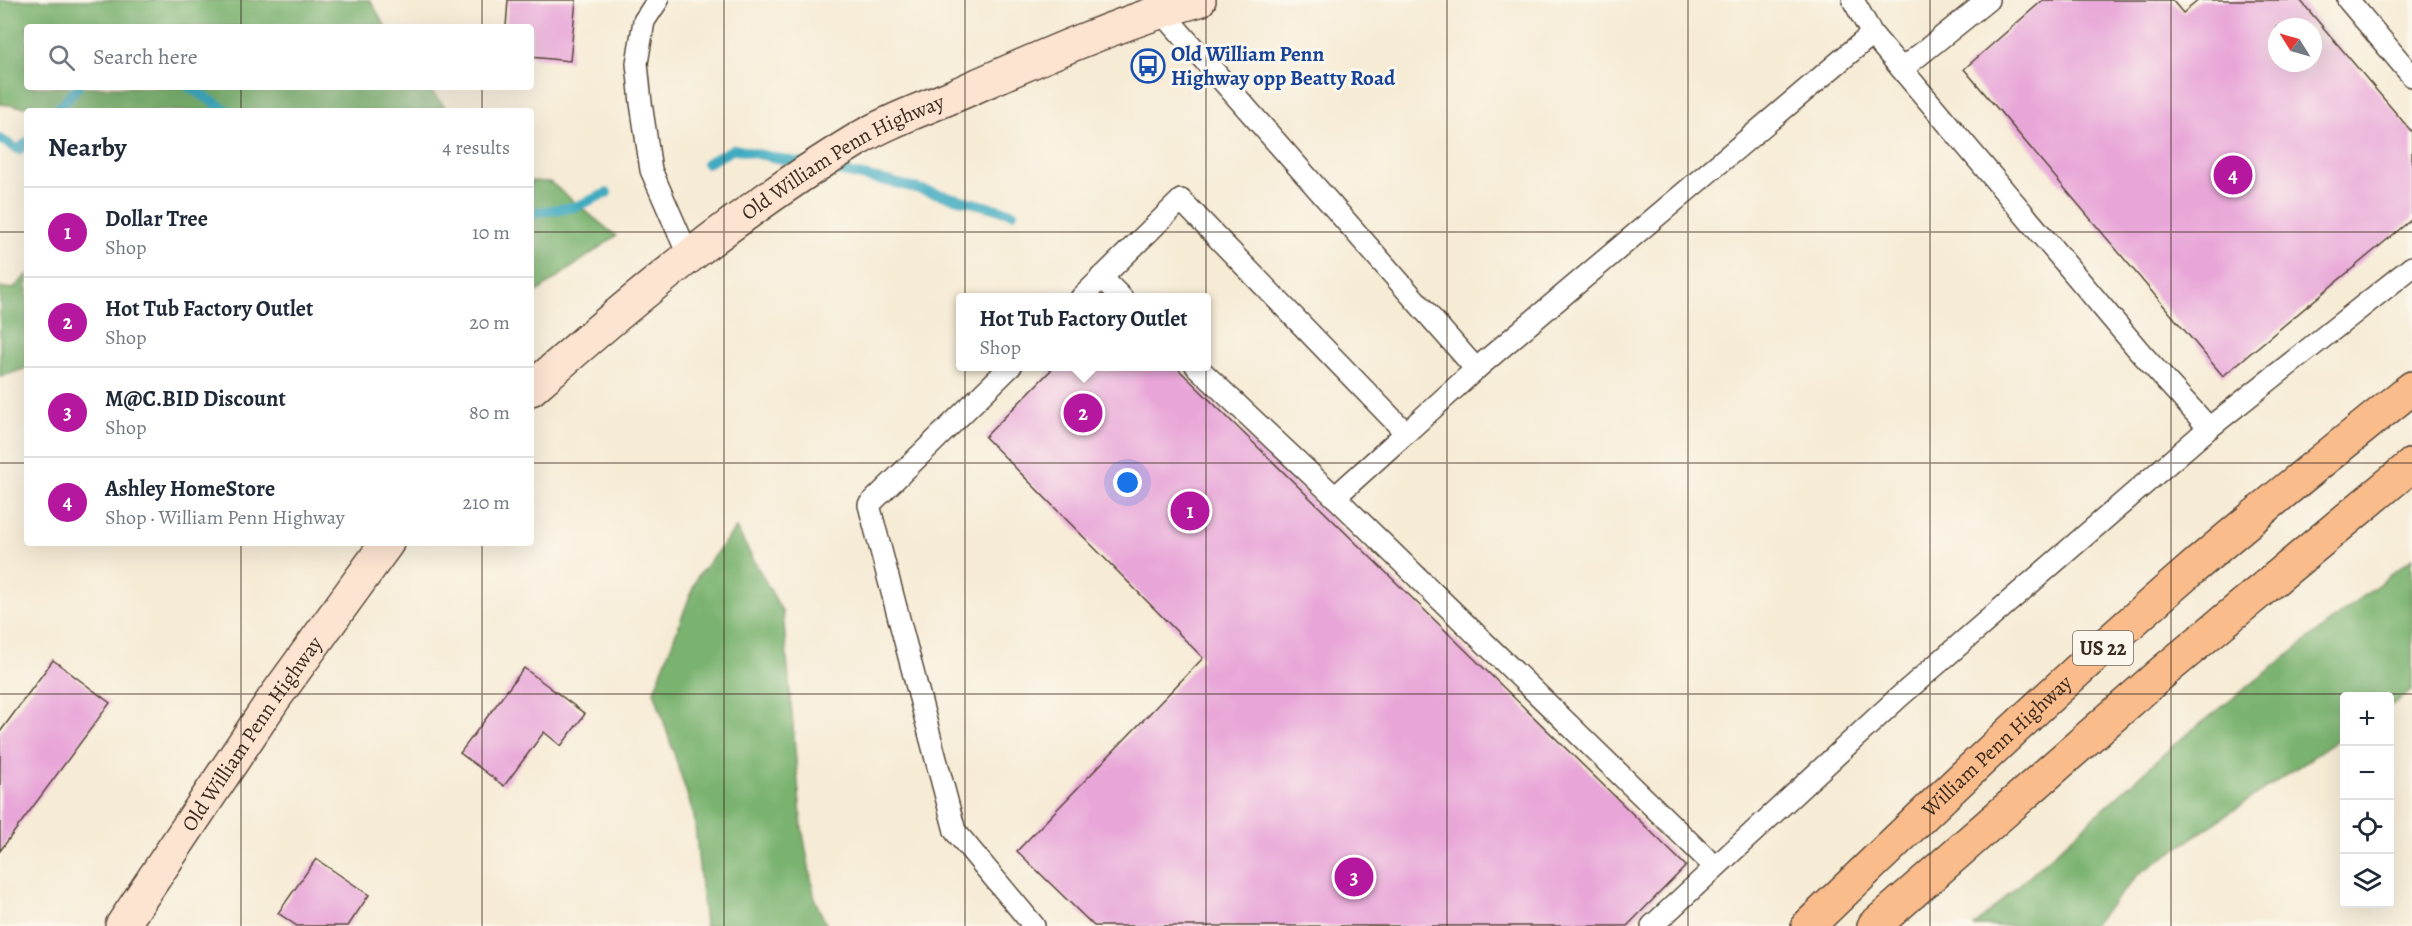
<!DOCTYPE html>
<html lang="en">
<head>
<meta charset="utf-8">
<style>
	body { margin:0; font-family:Alegreya,serif; background:#f6f6f7; color:#1f2937 }
	.controls { position:absolute; right:18px; bottom:18px; display:grid; overflow:hidden; border-radius:6px; box-shadow:0 6px 24px #0002 }
	.controls button { width:54px; height:54px; display:grid; place-items:center; padding:0; border:0; border-bottom:2px solid #e0e1e3; background:#fff; color:#1f2937; font:30px sans-serif }
	.compass { position:absolute; left:2268px; top:18px; width:54px; height:54px; border-radius:50%; background:#fff; box-shadow:0 6px 24px #0002; rotate:307deg }
	.you { position:absolute; left:1128px; top:483px; width:21px; height:21px; margin:-15px; border:4px solid #fff; border-radius:50%; background:#1a73e8; box-shadow:0 0 0 9px #1a73e833 }
	.badge { display:grid; place-items:center; width:39px; height:39px; border-radius:50%; background:#b5179e; color:#fff; font-size:20px; font-weight:700 }
	.pin { position:absolute; translate:-50% -50%; border:3px solid #fff; box-shadow:0 2px 6px #0006 }
	.popup { position:absolute; left:956px; top:293px; width:255px; height:78px; box-sizing:border-box; display:grid; place-content:center; border-radius:6px; background:#fff; filter:drop-shadow(0 2px 4px #0005); font-size:20px; white-space:nowrap; color:#747a83 }
	.popup b { font-size:22px; color:#1f2937 }
	.popup::after { content:''; position:absolute; left:50%; top:100%; margin-left:-12px; border:12px solid transparent; border-top-color:#fff }
	.list { margin:0; padding:0; list-style:none }
	h2 { display:flex; justify-content:space-between; align-items:center; height:78px; margin:0; padding:0 24px; font-size:26px }
	h2 small { font-size:20px; font-weight:400; color:#747a83 }
	.list li { display:grid; grid-template-columns:39px 1fr auto; gap:18px; align-items:center; box-sizing:border-box; height:90px; padding:0 24px; border-top:2px solid #e0e1e3 }
	.list b { display:block; font-size:22px; white-space:nowrap }
	.list p { margin:0; font-size:20px; white-space:nowrap; color:#747a83 }
	.list em { font-size:20px; font-style:normal; color:#747a83 }
	.icon { flex:none; width:33px; height:33px; fill:none; stroke:currentColor; stroke-width:2; stroke-linecap:round; stroke-linejoin:round }
	.map { position:relative; flex:none; width:2412px; height:926px; overflow:hidden }
	.search { position:absolute; background:#fff; box-shadow:0 6px 24px #0002; left:24px; top:24px; width:510px; height:66px; display:flex; align-items:center; gap:15px; box-sizing:border-box; padding:0 21px; border-radius:6px; color:#747a83; font-size:22px }
	.panel { position:absolute; background:#fff; box-shadow:0 6px 24px #0002; left:24px; top:108px; width:510px; height:438px; border-radius:6px }
	.map>svg:first-child { display:block }
	.forest { fill:#7ab270; stroke:#5a6e47; stroke-width:1.5 }
	.lines { fill:none; stroke-linecap:round; stroke-linejoin:round }
	.stream { stroke:#40abc0; stroke-width:10 }
	.building { fill:#e8a6d8; fill-rule:evenodd }
	.lane-casing { stroke:#574739; stroke-width:24 }
	.secondary-casing { stroke:#574739; stroke-width:36 }
	.highway-casing { stroke:#574739; stroke-width:36 }
	.lane { stroke:#fff; stroke-width:21 }
	.secondary { stroke:#fde4d1; stroke-width:33 }
	.highway { stroke:#fabc8b; stroke-width:33 }
	.grid { fill:none; stroke:#3b2a1e; stroke-width:1.5; stroke-opacity:0.55 }
	.labels { text-anchor:middle; dominant-baseline:central; stroke-width:6; stroke-linejoin:round; paint-order:stroke }
	.shield { fill:#fbf7ec; stroke:#75685c; stroke-width:1.5 }
	.shield-label { font-size:20px; font-weight:bold; fill:#3b2a1e }
	.transit-label { font-size:21px; font-weight:bold; fill:#164399; stroke:#fbf7ec; text-anchor:start }
	.street-label { font-size:21px; fill:#3b2a1e; stroke:#fbf7ec }
</style>
</head>
<body>
<div class="map">
<svg width="2412" height="926" viewBox="0 0 2412 926">
	<rect width="100%" height="100%" fill="#fbf7ec"/>
	<filter id="ink" filterUnits="userSpaceOnUse"><feTurbulence type="fractalNoise" baseFrequency=".0167" numOctaves="2"/><feDisplacementMap in="SourceGraphic" scale="12" xChannelSelector="R" yChannelSelector="G"/><feConvolveMatrix kernelMatrix="1 2 1 2 8 2 1 2 1" color-interpolation-filters="sRGB"/></filter>
	<filter id="wash" filterUnits="userSpaceOnUse"><feTurbulence type="fractalNoise" baseFrequency=".008" numOctaves="4" result="noise"/><feDisplacementMap in="SourceGraphic" scale="24" xChannelSelector="R" yChannelSelector="G"/><feGaussianBlur stdDeviation="1.35" result="paint"/><feColorMatrix in="noise" values="0 0 0 0 0 0 0 0 0 0 0 0 0 0 0 0 0 1.4 0 .05"/><feComposite in="paint" operator="in"/></filter>
	<g filter="url(#wash)">
		<rect width="100%" height="100%" fill="#f6ebd5"/>
		<g class="forest">
			<polygon points="0,0 370,0 386,27 27,27 27,87 428,87 448,111 60,111 0,104"/>
			<polygon points="531,181 550,182 616,236 531,296"/>
			<polygon points="27,275 27,368 0,377 0,287 13,289"/>
			<polygon points="736,528 783,613 802,828 815,900 827,926 705,926 694,816 654,691 697,577"/>
			<polygon points="2412,558 2412,691 2390,706 2390,696 2344,696 2344,736 2139,874 2092,926 1974,926 2176,743"/>
		</g>
		<g class="lines">
			<g class="stream">
				<polyline points="189,87 228,111"/>
				<polyline points="56,111 78,87"/>
				<polyline points="0,139 19,150 27,142"/>
				<polyline points="707,163 734,149 806,164"/>
				<polyline points="824,168 891,182 1013,213"/>
				<polyline points="531,213 575,207 607,193"/>
			</g>
		</g>
		<g id="blocks">
			<g class="building">
				<polygon points="508,0 576,0 570,61 531,57 531,27 506,27"/>
				<path d="M2043,0H2172L2183,13L2199,0H2300L2412,132V219L2223,376L1964,69ZM2277,27H2313V63H2277Z"/>
				<polygon points="1055,366 1175,366 1686,866 1627,926 1094,926 1017,851 1203,658 985,437"/>
				<polygon points="53,660 110,703 0,851 0,732"/>
				<polygon points="524,668 585,714 561,746 544,732 504,786 460,753"/>
				<polygon points="316,859 369,895 348,926 297,926 278,913"/>
			</g>
		</g>
	</g>
	<g filter="url(#ink)">
		<use href="#blocks" fill-opacity="0" stroke="#574739" stroke-width="1.5"/>
		<g class="lines">
			<defs>
				<g id="lane">
					<polyline points="658,0 644,21 637,63 641,103 651,170 689,257"/>
					<polyline points="1853,0 1872,34"/>
					<polyline points="2348,0 2412,76"/>
					<polyline points="1161,11 1476,369"/>
					<polyline points="1902,69 1988,0"/>
					<polyline points="1101,277 1122,298"/>
					<polyline points="1081,298 1181,200 1406,433 1476,369 1872,34 2141,353 2209,428 1898,698 1652,926"/>
					<polyline points="1011,366 869,505 955,831 1034,926"/>
					<polyline points="1196,366 1335,497"/>
					<polyline points="2209,428 2412,267"/>
					<polyline points="1406,433 1335,497 1715,867"/>
				</g>
				<g id="secondary">
					<path id="s1" d="M531,389C633,299 738,212 855,141C885,122 926,108 958,94C1037,59 1117,23 1199,0"/>
					<path id="s2" d="M122,926L273,700L387,543"/>
				</g>
				<g id="highway">
					<path id="s3" d="M1808,926C1932,806 2057,686 2187,573C2261,509 2336,449 2412,388"/>
					<polyline points="1874,926 2164,671 2412,465"/>
				</g>
			</defs>
			<use href="#lane" class="lane-casing"/>
			<use href="#secondary" class="secondary-casing"/>
			<use href="#highway" class="highway-casing"/>
			<use href="#lane" class="lane"/>
			<use href="#secondary" class="secondary"/>
			<use href="#highway" class="highway"/>
		</g>
	</g>
	<path class="grid" d="M241,0V27M482,0V27M724,0V926M965,0V926M1206,0V926M1447,0V926M1688,0V926M1930,0V926M2171,0V926M241,87V111M482,87V111M0,232H27M531,232H2412M0,463H27M531,463H2412M241,543V926M482,543V926M0,694H2412"/>
	<defs>
		<symbol id="bus-ring" viewBox="-11 -11 22 22"><circle r="9.5" fill="#fbf7ec" stroke="#1a4fb4" stroke-width="1.5"/><path d="M-5-6H5V4H4V6H2V4H-2V6H-4V4H-5ZM-3.5-4V0h7V-4ZM-3.5 1.2v1.5H-2V1.2ZM2 1.2v1.5H3.5V1.2Z" fill="#1a4fb4"/></symbol>
	</defs>
	<g fill-rule="evenodd">
		<use href="#bus-ring" x="1129" y="47" width="38" height="38"/>
	</g>
	<g class="labels">
		<rect class="shield" x="2073" y="631" width="60" height="34" rx="4.5"/>
		<g class="shield-label">
			<text x="2103" y="648">US 22</text>
		</g>
		<g class="transit-label">
			<text x="1171" y="54">Old William Penn<tspan x="1171" dy="24">Highway opp Beatty Road</tspan></text>
		</g>
		<g class="street-label">
			<text stroke="none"><textPath href="#s1" startOffset="390">Old William Penn Highway</textPath></text>
			<text stroke="none"><textPath href="#s2" startOffset="232">Old William Penn Highway</textPath></text>
			<text stroke="none"><textPath href="#s3" startOffset="261">William Penn Highway</textPath></text>
		</g>
	</g>
</svg>
<div class="controls">
<button>+</button>
<button>−</button>
<button><svg class="icon" aria-label="locate" viewBox="0 0 24 24"><circle cx="12" cy="12" r="6"/><path d="M12 2v4M12 18v4M2 12h4M18 12h4"/></svg></button>
<button><svg class="icon" aria-label="layers" viewBox="0 0 24 24"><path d="M12 4l9 5-9 5-9-5zM3 14l9 5 9-5"/></svg></button>
</div>
<svg class="compass" viewBox="-18 -18 36 36"><path d="M0-13l5 13h-10z" fill="#e53935"/><path d="M0 13l5-13h-10z" fill="#747a83"/></svg>
<div class="you"></div>
<div class="pin badge" style="left:1190px;top:511px">1</div>
<div class="pin badge" style="left:1083px;top:413px">2</div>
<div class="popup"><b>Hot Tub Factory Outlet</b>Shop</div>
<div class="pin badge" style="left:1354px;top:877px">3</div>
<div class="pin badge" style="left:2233px;top:175px">4</div>
<div class="search"><svg class="icon" aria-label="search" viewBox="0 0 24 24"><circle cx="10" cy="10" r="6"/><path d="M15 15l6 6"/></svg>Search here</div>
<section class="panel">
<h2>Nearby<small>4 results</small></h2>
<ul class="list">
<li><span class="badge">1</span><div><b>Dollar Tree</b><p>Shop</p></div><em>10 m</em></li>
<li><span class="badge">2</span><div><b>Hot Tub Factory Outlet</b><p>Shop</p></div><em>20 m</em></li>
<li><span class="badge">3</span><div><b>M@C.BID Discount</b><p>Shop</p></div><em>80 m</em></li>
<li><span class="badge">4</span><div><b>Ashley HomeStore</b><p>Shop · William Penn Highway</p></div><em>210 m</em></li>
</ul>
</section>
</div>
</body>
</html>
